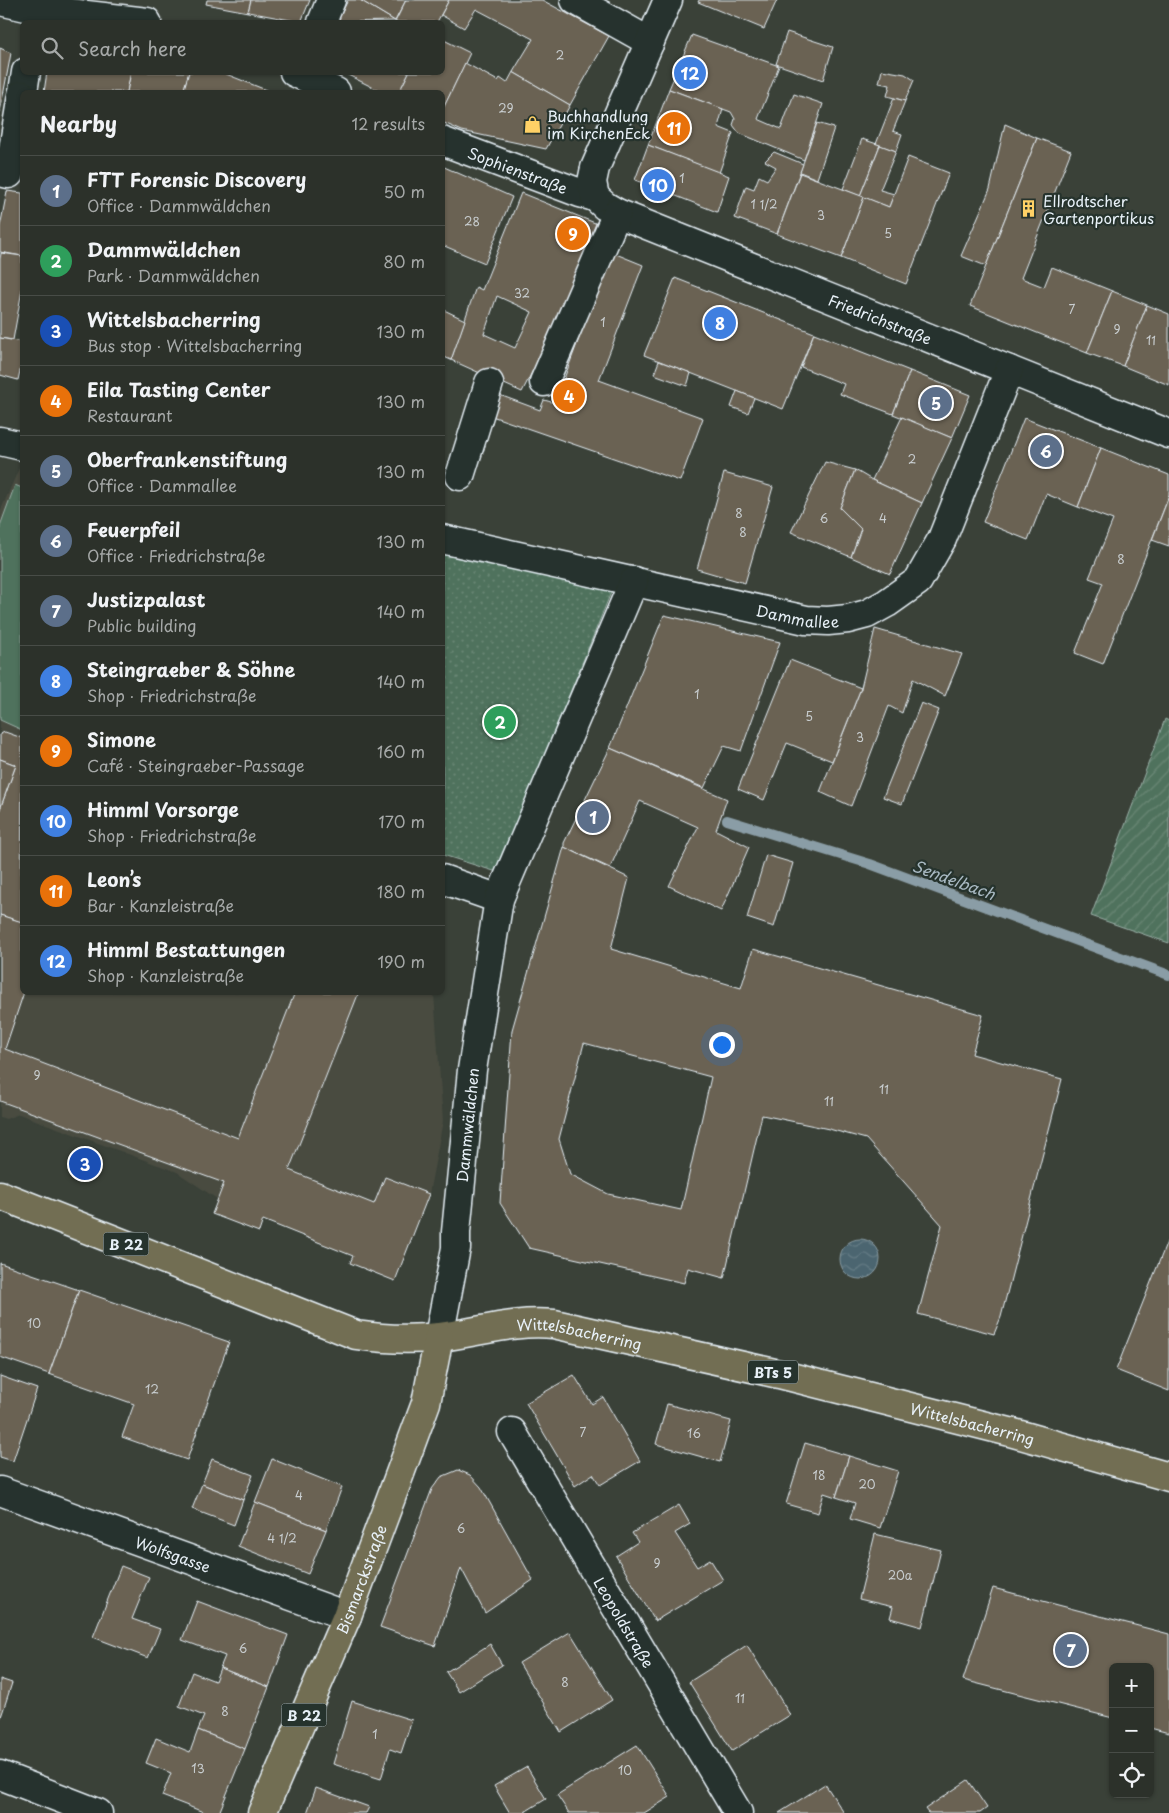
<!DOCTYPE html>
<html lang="en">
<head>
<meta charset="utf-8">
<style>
	body { margin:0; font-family:"Playpen Sans",sans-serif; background:#383d36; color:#f1f3f6 }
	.controls { position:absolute; right:15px; bottom:15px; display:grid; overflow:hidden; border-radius:8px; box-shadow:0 1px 4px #0004 }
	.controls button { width:45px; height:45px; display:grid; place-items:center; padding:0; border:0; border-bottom:1px solid #484c47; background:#2c312a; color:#f1f3f6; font:25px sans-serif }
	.you { position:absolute; left:721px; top:1044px; width:18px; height:18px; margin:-12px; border:4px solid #fff; border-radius:50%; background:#1a73e8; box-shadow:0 0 0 8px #1a73e833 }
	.badge { display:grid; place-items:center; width:32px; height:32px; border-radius:50%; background:#95b2f1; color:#fff; font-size:16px; font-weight:700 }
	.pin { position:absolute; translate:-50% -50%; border:2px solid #fff; box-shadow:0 1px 5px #0006 }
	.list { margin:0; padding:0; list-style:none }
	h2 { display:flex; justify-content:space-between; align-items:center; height:65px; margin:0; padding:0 20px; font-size:21px }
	h2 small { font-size:16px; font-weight:400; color:#a6a9a8 }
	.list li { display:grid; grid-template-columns:32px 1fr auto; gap:15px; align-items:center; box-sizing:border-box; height:70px; padding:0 20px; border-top:1px solid #484c47 }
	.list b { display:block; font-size:19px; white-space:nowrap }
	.list p { margin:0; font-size:16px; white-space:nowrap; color:#a6a9a8 }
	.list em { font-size:16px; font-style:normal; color:#a6a9a8 }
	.icon { flex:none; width:28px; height:28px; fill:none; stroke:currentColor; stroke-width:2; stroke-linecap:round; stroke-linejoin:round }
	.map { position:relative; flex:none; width:1169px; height:1813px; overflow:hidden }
	.search { position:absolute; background:#2c312a; box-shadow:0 1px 4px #0004; left:20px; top:20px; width:425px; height:55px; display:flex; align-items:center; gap:12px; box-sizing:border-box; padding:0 18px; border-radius:8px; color:#a6a9a8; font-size:19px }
	.panel { position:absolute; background:#2c312a; box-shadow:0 1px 4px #0004; left:20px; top:90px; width:425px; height:905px; border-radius:8px }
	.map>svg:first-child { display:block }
	.built { fill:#484b40 }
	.grass { fill:url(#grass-dots); stroke:#9cb2aa }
	.garden { fill:url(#garden-furrows); stroke:#9cb2aa }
	.pitch { fill:#50725d; stroke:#9cb2aa }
	.water { fill:url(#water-waves); stroke:#8a9da6 }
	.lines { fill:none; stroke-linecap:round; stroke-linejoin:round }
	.stream { stroke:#8a9da6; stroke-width:10 }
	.building { fill:#6a6253; stroke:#e8f1f8; fill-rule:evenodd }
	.street-casing { stroke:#e8f1f8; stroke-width:31 }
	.primary-casing { stroke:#e8f1f8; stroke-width:31 }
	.street { stroke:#26332d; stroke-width:28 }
	.primary { stroke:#726e52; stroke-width:28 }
	.labels { text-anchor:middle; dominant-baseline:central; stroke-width:4.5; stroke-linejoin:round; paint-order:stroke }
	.number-label { font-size:12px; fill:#c8cdcf }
	.shield { fill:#26332d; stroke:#aeb8bb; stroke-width:1 }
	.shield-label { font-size:14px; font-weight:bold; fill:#e8f1f8 }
	.poi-label { font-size:15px; fill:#e8f1f8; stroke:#26332d; text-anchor:start }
	.street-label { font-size:15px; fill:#e8f1f8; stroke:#26332d }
	.water-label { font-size:16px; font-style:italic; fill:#a9b9c2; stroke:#26332d }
</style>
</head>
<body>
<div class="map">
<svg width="1169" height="1813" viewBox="0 0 1169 1813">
	<defs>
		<pattern id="grass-dots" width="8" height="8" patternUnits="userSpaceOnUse" patternTransform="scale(1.25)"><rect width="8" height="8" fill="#50725d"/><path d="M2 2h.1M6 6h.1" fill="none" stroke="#698775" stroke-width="1.8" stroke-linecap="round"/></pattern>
		<pattern id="garden-furrows" width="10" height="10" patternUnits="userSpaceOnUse" patternTransform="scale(1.25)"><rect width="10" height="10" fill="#50725d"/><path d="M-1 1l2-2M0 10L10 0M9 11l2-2" fill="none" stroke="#698775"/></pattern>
		<pattern id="water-waves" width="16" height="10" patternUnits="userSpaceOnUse" patternTransform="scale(1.25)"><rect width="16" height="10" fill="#4b6570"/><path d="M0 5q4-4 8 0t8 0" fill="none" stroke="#657c85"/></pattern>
	</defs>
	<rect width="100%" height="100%" fill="#3a4138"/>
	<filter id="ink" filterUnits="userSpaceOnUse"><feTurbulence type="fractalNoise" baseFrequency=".02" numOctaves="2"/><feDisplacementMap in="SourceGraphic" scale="10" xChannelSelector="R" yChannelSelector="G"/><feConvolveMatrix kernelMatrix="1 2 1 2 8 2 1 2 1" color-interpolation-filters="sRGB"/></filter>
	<g filter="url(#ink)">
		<polygon class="built" points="20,466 22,467 22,992 434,993 443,1121 429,1194 395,1281 350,1263 353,1256 263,1220 259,1232 212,1214 217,1199 177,1172 19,1114 6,1119 0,1117 0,512"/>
		<polygon class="grass" points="442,544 612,590 497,872 443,855"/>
		<polygon class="garden" points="1165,719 1169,721 1169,943 1091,916"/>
		<polygon class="pitch" points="15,485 22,488 22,730 0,720 0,526"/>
		<circle class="water" cx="860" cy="1259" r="20"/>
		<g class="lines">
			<polyline class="stream" points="727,820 870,864 1169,975"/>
		</g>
		<g class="building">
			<polygon points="207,0 251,0 248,12 206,4"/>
			<polygon points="251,0 310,0 301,22 248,12"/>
			<polygon points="348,0 360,0 395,21 337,22"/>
			<polygon points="360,0 406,0 395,21"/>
			<polygon points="406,0 449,0 437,22 395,22"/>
			<polygon points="449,0 542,0 609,36 570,105 513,72 533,39 476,9 464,28 441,15"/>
			<polygon points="699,0 777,0 764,29 698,2"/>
			<polygon points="787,32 833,47 823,80 776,64"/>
			<polygon points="692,35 779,66 758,119 781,129 794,94 823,104 804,160 739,133 733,125 735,119 731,112 669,89"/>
			<polygon points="442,39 470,53 442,111 442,92 399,92 409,72 442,72"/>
			<polygon points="0,48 11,53 0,112"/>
			<polygon points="465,63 498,81 500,78 507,83 513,72 570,105 546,149 462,131 442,122 442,111"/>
			<polygon points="882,70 905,74 914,80 905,101 887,96 890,85 879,83"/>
			<polygon points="47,72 131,72 127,92 44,92"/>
			<polygon points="131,72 189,72 183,92 127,92"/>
			<polygon points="189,72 221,72 271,92 183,92"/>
			<polygon points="342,72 409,72 399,92 382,92"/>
			<polygon points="669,89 723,109 718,127 733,133 719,173 648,145"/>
			<polygon points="894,98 905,101 893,131 902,134 896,151 876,144"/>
			<polygon points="817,123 834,128 817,179 800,172"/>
			<polygon points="1005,124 1037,138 986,266 961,256 990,189"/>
			<polygon points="1037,138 1071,151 1021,278 1044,287 1052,267 1112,291 1087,353 970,306"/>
			<polygon points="862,139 880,145 860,196 843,189"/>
			<polygon points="648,145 729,176 717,212 635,180"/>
			<polygon points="880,145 896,151 880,190 894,194 889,207 860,196"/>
			<polygon points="774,152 803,164 777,234 735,218 746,186 754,189 759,176 767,180 776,167 765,161"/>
			<polygon points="908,157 949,173 906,284 841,258 864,197 889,207"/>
			<polygon points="442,166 512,197 485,263 442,245"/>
			<polygon points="800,173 864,197 841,258 777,234"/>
			<polygon points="7,191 22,193 22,256 0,252 0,227"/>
			<path d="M521,193L600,225L557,323L522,392L451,360L476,287L482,290ZM497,296L532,312L515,348L484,334Z"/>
			<polygon points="611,252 643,265 599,380 703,418 680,481 486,414 494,393 540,410 544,400 555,403"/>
			<polygon points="1,253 22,256 22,290 13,340 0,338 0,259"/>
			<polygon points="675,278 814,333 783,409 644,355"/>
			<polygon points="1112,291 1147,305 1123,366 1087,353"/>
			<polygon points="1147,305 1169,314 1169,385 1123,366"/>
			<polygon points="442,309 465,320 451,360 442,356"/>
			<polygon points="814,333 910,371 893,414 840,394 844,384 801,367"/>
			<polygon points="0,338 22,342 22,362 18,380 0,375"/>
			<polygon points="659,361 691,373 687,386 654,374"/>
			<polygon points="910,371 970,395 952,438 893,414"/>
			<polygon points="737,391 754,398 748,413 731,407"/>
			<polygon points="902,417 952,438 922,503 872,480"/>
			<polygon points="1024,418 1101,448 1078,507 1046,494 1028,540 983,522"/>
			<polygon points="1101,448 1169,475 1169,496 1103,664 1075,653 1103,583 1089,578 1113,520 1078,507"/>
			<polygon points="825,462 855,470 840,508 861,529 851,557 791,532"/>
			<polygon points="855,470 872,480 922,503 890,574 851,557 861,529 840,508"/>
			<polygon points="724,473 773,487 745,583 697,569"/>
			<polygon points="1169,496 1169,546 1152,540"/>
			<polygon points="664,615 780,642 741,751 724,746 704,788 610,748"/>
			<polygon points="875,629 962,654 945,696 913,679 902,713 889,706 851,806 820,792 861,688"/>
			<polygon points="790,660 861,688 832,761 787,743 764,800 738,789"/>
			<polygon points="921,703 939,710 902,804 883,797"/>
			<polygon points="5,732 22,738 21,922 0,915 0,809 16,765 0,759 0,734"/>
			<polygon points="610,748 727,799 716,830 749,847 721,911 669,886 698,827 640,801 610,868 564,847 564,843"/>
			<polygon points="0,759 16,765 0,809"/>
			<path d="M564,847L629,878L611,949L741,988L753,949L983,1015L972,1054L1062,1079L1001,1317L994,1334L918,1314L942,1225L866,1139L829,1129L762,1115L724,1278L688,1268L684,1283L529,1248L500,1203L512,1030ZM584,1043L711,1077L681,1210L608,1194L570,1174L559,1139Z"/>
			<polygon points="766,855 793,863 774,927 747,918"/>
			<polygon points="0,915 22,922 22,992 24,992 5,1049 238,1138 295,992 359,992 289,1170 374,1204 385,1177 429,1194 395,1281 350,1263 353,1256 263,1220 259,1232 212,1214 224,1183 0,1101"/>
			<polygon points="1169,1237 1169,1391 1116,1370"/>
			<polygon points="0,1263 79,1290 49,1374 0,1357"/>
			<polygon points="79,1290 229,1342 187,1460 122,1437 134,1404 49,1374"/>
			<polygon points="574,1375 592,1404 603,1397 640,1461 600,1485 593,1474 575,1486 526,1403"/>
			<polygon points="0,1376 37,1389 13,1461 0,1457"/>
			<polygon points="667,1404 731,1421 720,1462 656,1444"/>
			<polygon points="805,1443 849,1456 836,1497 824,1493 818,1513 786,1504"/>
			<polygon points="849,1456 898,1471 880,1528 850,1519 855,1503 836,1497"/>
			<polygon points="212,1459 253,1475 243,1500 202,1484"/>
			<polygon points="272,1459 342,1487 326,1530 255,1502"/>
			<polygon points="458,1470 470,1475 481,1487 533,1580 485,1613 461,1568 435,1646 380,1627 432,1489 441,1477"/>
			<polygon points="202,1484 243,1500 234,1525 192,1509"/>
			<polygon points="255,1502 326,1530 308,1574 238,1546"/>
			<polygon points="679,1505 690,1524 675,1533 697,1567 710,1559 723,1580 655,1621 616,1556 638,1542 632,1533"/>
			<polygon points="875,1534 941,1550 922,1627 890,1618 893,1607 859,1599"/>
			<polygon points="121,1566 149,1577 132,1619 160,1629 148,1658 93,1637"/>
			<polygon points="993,1588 1169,1634 1169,1733 1150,1728 1150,1667 1113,1667 1113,1718 963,1680"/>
			<polygon points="197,1601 288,1635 269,1687 220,1668 225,1656 182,1640"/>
			<polygon points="570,1632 612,1700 561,1732 519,1663"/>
			<polygon points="490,1644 502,1665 459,1692 446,1672"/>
			<polygon points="747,1645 790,1715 732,1751 689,1682"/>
			<polygon points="220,1668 269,1687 245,1749 198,1730 204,1716 179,1706 192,1672 215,1681"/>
			<polygon points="0,1679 12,1683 0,1720"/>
			<polygon points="352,1701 412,1720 401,1753 390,1749 381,1779 333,1764"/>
			<polygon points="198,1730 245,1749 219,1813 206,1813 162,1796 171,1773 146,1763 156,1738 190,1752"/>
			<polygon points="637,1745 670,1797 644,1813 569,1813 557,1795"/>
			<polygon points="527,1767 546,1799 523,1813 510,1813 494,1786"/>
			<polygon points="968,1780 987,1808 980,1813 928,1813 925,1809"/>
			<polygon points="825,1784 844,1813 779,1813"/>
			<polygon points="316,1788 369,1807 366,1813 307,1813"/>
		</g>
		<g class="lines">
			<defs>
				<g id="street">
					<polyline points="575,0 650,42"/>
					<polyline points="0,1 35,9 147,22"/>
					<polyline points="322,22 331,0"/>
					<polyline points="294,72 336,92"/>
					<polyline points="23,92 26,72"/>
					<path id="s1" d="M442,141L580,193L595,197"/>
					<polyline points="0,172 9,174 22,95"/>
					<path id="s2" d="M595,197L605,206L617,213L1169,434"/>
					<polyline points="595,197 592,182 595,168 668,0"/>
					<polyline points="544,382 617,213"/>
					<polyline points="0,441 22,446"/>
					<polyline points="460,476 489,383"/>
					<path id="s3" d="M442,539L806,620L828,621L848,619L867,614L887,603L918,581L942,539L1009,370"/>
					<polyline points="442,879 499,899"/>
					<path id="s4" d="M439,1337L456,1248V1232L472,1070L499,899L634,581"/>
					<path id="s5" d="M512,1432L738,1813"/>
					<path id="s6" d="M0,1491L347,1616"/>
					<polyline points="0,1775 98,1813"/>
				</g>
				<g id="primary">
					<path id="s7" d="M0,1195L356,1335C383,1339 413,1340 440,1337C480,1332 514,1320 554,1324L779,1374L1010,1432L1169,1477"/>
					<path id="s8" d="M262,1813L347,1616L395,1487L426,1403L439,1337"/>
				</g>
			</defs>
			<use href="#street" class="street-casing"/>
			<use href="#primary" class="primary-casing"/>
			<use href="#street" class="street"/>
			<use href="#primary" class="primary"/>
		</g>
	</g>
	<defs>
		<symbol id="shop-bare" viewBox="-9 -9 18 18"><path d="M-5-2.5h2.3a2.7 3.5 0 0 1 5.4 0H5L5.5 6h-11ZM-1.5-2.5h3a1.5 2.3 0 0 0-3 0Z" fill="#ffd166" stroke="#26332d" stroke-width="2.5" paint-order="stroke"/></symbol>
		<symbol id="building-bare" viewBox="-9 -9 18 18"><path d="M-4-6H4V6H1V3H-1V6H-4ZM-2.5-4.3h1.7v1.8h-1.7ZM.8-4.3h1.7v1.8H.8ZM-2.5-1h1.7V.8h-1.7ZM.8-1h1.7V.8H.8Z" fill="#ffd166" stroke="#26332d" stroke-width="2.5" paint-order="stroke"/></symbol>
	</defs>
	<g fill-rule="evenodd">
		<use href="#shop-bare" x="520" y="112" width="25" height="25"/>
		<use href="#building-bare" x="1016" y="196" width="25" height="25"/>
	</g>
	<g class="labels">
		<g class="number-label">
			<text x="560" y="55">2</text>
			<text x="506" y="108">29</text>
			<text x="682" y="178">1</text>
			<text x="764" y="204">1 1/2</text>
			<text x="821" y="215">3</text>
			<text x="472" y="221">28</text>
			<text x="888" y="233">5</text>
			<text x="522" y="293">32</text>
			<text x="1072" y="309">7</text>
			<text x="603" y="322">1</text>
			<text x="1117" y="329">9</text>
			<text x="1151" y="340">11</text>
			<text x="912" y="459">2</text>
			<text x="739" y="513">8</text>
			<text x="824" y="518">6</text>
			<text x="883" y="518">4</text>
			<text x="743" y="532">8</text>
			<text x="1121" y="559">8</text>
			<text x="697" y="694">1</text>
			<text x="809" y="716">5</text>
			<text x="860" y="737">3</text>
			<text x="37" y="1075">9</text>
			<text x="884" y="1089">11</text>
			<text x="829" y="1101">11</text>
			<text x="34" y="1323">10</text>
			<text x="152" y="1389">12</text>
			<text x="583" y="1432">7</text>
			<text x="694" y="1433">16</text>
			<text x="819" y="1475">18</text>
			<text x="867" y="1484">20</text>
			<text x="299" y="1495">4</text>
			<text x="461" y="1528">6</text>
			<text x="282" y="1538">4 1/2</text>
			<text x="657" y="1563">9</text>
			<text x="900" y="1575">20a</text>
			<text x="243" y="1648">6</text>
			<text x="565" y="1682">8</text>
			<text x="740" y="1698">11</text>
			<text x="225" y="1711">8</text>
			<text x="375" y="1734">1</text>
			<text x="198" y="1768">13</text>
			<text x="625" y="1770">10</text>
		</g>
		<g class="shield">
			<rect x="103.5" y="1232.5" width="45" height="23" rx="4"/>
			<rect x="748" y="1360.5" width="50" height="23" rx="4"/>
			<rect x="281.5" y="1703.5" width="45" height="23" rx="4"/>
		</g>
		<g class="shield-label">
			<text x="126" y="1244">B 22</text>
			<text x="773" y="1372">BTs 5</text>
			<text x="304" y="1715">B 22</text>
		</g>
		<g class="poi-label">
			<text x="547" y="115">Buchhandlung<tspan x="547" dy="17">im KirchenEck</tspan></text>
			<text x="1043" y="200">Ellrodtscher<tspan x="1043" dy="17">Gartenportikus</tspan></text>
		</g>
		<g class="street-label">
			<text stroke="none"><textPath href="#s1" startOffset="81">Sophienstraße</textPath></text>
			<text stroke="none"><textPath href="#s2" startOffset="311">Friedrichstraße</textPath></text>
			<text stroke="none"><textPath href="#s3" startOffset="364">Dammallee</textPath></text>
			<text stroke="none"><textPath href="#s4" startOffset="214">Dammwäldchen</textPath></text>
			<text stroke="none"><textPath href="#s7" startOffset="608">Wittelsbacherring</textPath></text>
			<text stroke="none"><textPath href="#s7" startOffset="1012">Wittelsbacherring</textPath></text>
			<text stroke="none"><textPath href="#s6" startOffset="184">Wolfsgasse</textPath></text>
			<text stroke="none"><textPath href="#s8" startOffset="254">Bismarckstraße</textPath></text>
			<text stroke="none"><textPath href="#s5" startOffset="221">Leopoldstraße</textPath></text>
		</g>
		<g class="water-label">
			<text transform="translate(954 879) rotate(20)">Sendelbach</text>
		</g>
	</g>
</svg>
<div class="controls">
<button>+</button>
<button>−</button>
<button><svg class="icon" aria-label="locate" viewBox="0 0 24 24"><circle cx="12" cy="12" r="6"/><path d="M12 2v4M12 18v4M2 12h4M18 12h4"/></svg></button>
</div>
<div class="you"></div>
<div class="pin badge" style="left:593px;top:817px;background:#5c6f8a">1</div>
<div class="pin badge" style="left:500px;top:722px;background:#2e9e5b">2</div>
<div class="pin badge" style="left:85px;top:1164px;background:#1a4fb4">3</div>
<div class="pin badge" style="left:569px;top:396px;background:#e8710a">4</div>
<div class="pin badge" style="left:936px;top:403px;background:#5c6f8a">5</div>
<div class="pin badge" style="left:1046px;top:451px;background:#5c6f8a">6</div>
<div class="pin badge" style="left:1071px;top:1650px;background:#5c6f8a">7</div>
<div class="pin badge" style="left:720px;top:323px;background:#3f7fe0">8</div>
<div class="pin badge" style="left:573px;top:234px;background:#e8710a">9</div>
<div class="pin badge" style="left:658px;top:185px;background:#3f7fe0">10</div>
<div class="pin badge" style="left:674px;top:128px;background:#e8710a">11</div>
<div class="pin badge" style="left:690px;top:73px;background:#3f7fe0">12</div>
<div class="search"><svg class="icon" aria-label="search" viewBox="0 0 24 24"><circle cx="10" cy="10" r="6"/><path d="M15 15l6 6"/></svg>Search here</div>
<section class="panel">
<h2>Nearby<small>12 results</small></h2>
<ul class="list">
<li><span class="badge" style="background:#5c6f8a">1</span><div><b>FTT Forensic Discovery</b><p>Office · Dammwäldchen</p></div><em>50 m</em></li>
<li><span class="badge" style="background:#2e9e5b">2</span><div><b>Dammwäldchen</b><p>Park · Dammwäldchen</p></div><em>80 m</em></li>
<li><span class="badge" style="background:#1a4fb4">3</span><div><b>Wittelsbacherring</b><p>Bus stop · Wittelsbacherring</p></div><em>130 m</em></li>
<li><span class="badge" style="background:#e8710a">4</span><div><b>Eila Tasting Center</b><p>Restaurant</p></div><em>130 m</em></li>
<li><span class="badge" style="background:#5c6f8a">5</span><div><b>Oberfrankenstiftung</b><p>Office · Dammallee</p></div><em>130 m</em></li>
<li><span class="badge" style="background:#5c6f8a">6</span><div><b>Feuerpfeil</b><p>Office · Friedrichstraße</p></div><em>130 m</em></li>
<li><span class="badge" style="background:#5c6f8a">7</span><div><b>Justizpalast</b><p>Public building</p></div><em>140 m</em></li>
<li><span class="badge" style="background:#3f7fe0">8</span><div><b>Steingraeber &amp; Söhne</b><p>Shop · Friedrichstraße</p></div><em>140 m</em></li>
<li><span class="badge" style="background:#e8710a">9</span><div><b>Simone</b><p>Café · Steingraeber-Passage</p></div><em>160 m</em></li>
<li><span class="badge" style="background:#3f7fe0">10</span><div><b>Himml Vorsorge</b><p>Shop · Friedrichstraße</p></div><em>170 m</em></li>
<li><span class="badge" style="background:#e8710a">11</span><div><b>Leon’s</b><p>Bar · Kanzleistraße</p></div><em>180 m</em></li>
<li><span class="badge" style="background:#3f7fe0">12</span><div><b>Himml Bestattungen</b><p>Shop · Kanzleistraße</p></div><em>190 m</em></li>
</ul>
</section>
</div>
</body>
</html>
